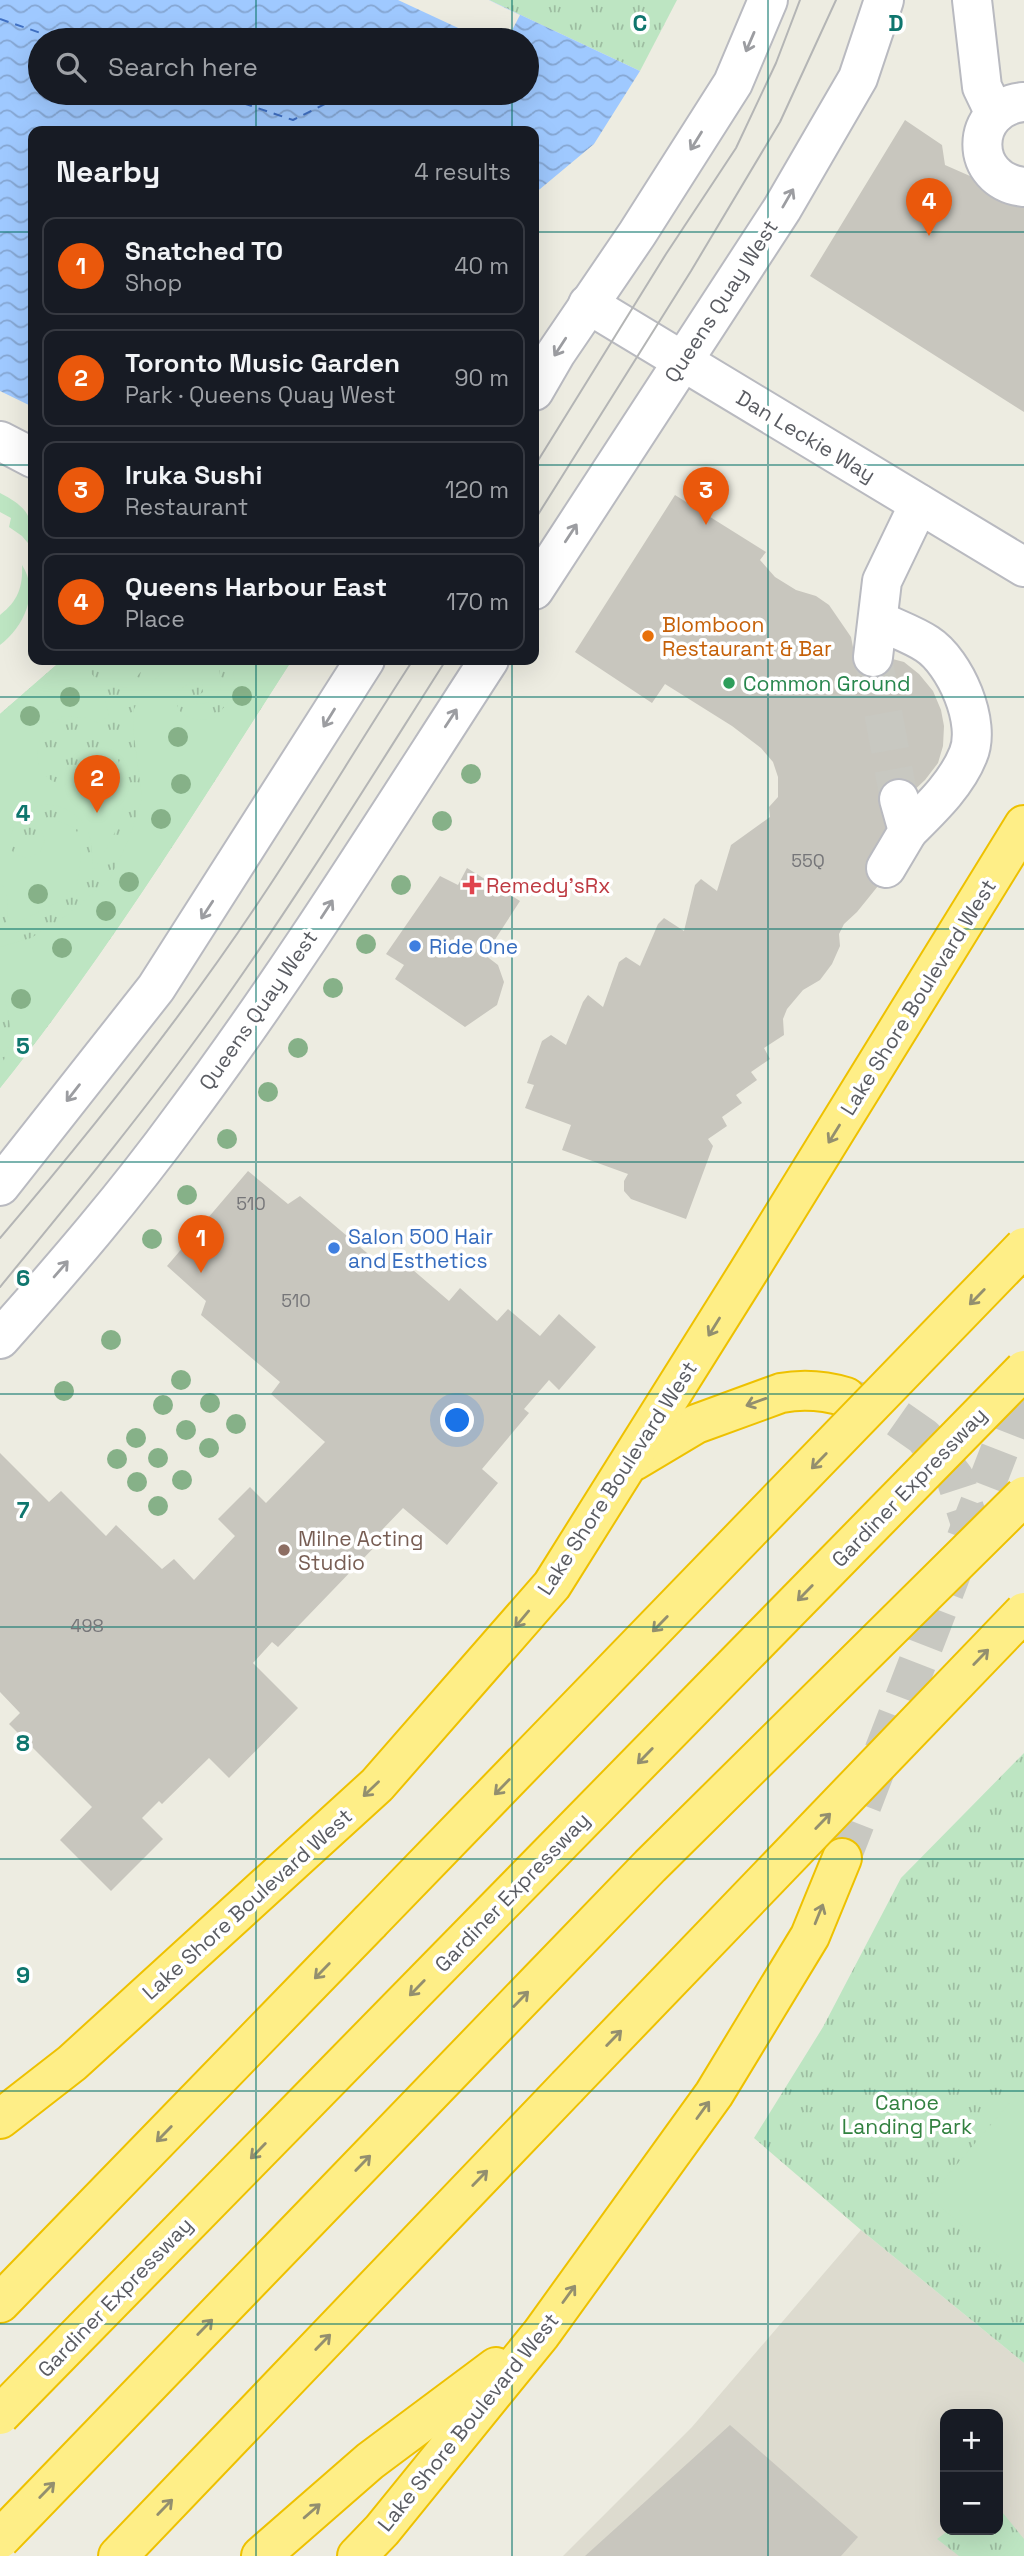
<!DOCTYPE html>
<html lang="en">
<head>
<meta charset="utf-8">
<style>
	body { margin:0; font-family:"Space Grotesk",sans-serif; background:#20242c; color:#f1f3f6 }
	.controls { position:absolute; right:21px; bottom:21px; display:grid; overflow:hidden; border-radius:14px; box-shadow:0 7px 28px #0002 }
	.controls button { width:63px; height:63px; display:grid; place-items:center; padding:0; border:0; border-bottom:2px solid #363941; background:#171b24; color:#f1f3f6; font:35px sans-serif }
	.you { position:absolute; left:458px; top:1421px; width:24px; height:24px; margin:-18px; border:5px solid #fff; border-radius:50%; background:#1a73e8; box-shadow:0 0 0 10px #1a73e833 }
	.badge { display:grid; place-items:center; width:46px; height:46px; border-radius:50%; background:#ea580c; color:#fff; font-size:23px; font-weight:700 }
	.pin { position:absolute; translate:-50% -58px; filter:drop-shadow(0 2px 4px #0008) }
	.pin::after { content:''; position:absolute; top:37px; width:24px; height:21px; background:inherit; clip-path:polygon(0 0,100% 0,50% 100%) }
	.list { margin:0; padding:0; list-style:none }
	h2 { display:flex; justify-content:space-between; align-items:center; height:91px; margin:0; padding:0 28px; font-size:30px }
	h2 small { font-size:23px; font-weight:400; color:#9ea1a6 }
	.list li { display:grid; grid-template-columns:46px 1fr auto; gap:21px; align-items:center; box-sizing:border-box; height:98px; margin:0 14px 14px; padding:0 14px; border:2px solid #363941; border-radius:14px }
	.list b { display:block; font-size:26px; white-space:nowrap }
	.list p { margin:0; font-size:23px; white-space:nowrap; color:#9ea1a6 }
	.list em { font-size:23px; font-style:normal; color:#9ea1a6 }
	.icon { flex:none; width:38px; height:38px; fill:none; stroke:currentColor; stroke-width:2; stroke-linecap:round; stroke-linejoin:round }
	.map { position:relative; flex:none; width:1024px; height:2556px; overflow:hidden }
	.search { position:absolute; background:#171b24; box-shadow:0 7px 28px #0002; left:28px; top:28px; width:511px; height:77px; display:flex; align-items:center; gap:18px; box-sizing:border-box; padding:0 24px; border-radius:38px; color:#9ea1a6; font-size:26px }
	.panel { position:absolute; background:#171b24; box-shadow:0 7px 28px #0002; left:28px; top:126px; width:511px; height:539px; border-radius:14px }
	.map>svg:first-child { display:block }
	.education { fill:#dddbcf; fill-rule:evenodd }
	.grass { fill:url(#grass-tufts) }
	.garden { fill:#bde5c2 }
	.water { fill:url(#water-waves); fill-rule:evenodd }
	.pier { fill:#edece1 }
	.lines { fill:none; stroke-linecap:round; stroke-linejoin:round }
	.ferry { stroke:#4070c3; stroke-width:2; stroke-dasharray:9 7; stroke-linecap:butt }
	.building { fill:#c8c6be }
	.minor-tunnel { stroke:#c8c8c1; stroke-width:38; stroke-dasharray:38 19; stroke-linecap:butt }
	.highway-tunnel { stroke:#c8c8c1; stroke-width:38; stroke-dasharray:38 19; stroke-linecap:butt }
	.minor-casing { stroke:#b9bac0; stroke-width:42 }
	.highway-casing { stroke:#eec100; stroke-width:42 }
	.minor { stroke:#fff; stroke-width:38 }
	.highway { stroke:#feee87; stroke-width:38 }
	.tram { stroke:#b4b5b5; stroke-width:2 }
	.highway-bridge-casing { stroke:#eec100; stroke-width:42; stroke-linecap:butt }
	.highway-bridge { stroke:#feee87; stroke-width:38 }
	.tree { fill:#86b188 }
	.oneway { stroke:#9c9da1 }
	.oneway2 { stroke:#938f6f }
	.grid { fill:none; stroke:#0f766e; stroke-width:2; stroke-opacity:0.55 }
	.food-dot { fill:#e8710a; stroke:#fff; stroke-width:2.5 }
	.leisure-dot { fill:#2e9e5b; stroke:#fff; stroke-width:2.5 }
	.health-dot { fill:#e0444e; stroke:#fff; stroke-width:2.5 }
	.shop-dot { fill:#3f7fe0; stroke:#fff; stroke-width:2.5 }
	.education-dot { fill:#8d6e63; stroke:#fff; stroke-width:2.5 }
	.labels { text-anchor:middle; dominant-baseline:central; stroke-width:7; stroke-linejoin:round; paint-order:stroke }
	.number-label { font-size:18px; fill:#767679 }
	.street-label { font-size:21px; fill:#5a5c62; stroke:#fff }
	.food-label { font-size:21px; fill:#c56008; stroke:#fff; text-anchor:start }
	.leisure-label { font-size:21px; fill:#27864d; stroke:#fff; text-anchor:start }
	.health-label { font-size:21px; fill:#be3a42; stroke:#fff; text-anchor:start }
	.shop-label { font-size:21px; fill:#366cbe; stroke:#fff; text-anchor:start }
	.education-label { font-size:21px; fill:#785e54; stroke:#fff; text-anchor:start }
	.park-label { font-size:21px; fill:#328140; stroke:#fff }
	.grid-label { font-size:23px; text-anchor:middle; font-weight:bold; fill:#0f766e; stroke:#fff; stroke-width:7; stroke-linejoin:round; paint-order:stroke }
</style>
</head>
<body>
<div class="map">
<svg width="1024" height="2556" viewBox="0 0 1024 2556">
	<defs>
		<pattern id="grass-tufts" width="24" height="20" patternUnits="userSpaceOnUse" patternTransform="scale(1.75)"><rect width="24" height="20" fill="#bde5c2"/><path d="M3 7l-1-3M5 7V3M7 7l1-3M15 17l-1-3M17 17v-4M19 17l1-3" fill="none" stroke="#9dbda1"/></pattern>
		<pattern id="water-waves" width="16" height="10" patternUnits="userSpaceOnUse" patternTransform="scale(1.75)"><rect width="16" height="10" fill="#9fc9ff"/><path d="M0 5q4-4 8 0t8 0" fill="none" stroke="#85a6d2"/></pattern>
	</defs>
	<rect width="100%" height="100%" fill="#edece1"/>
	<path class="education" d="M861,2230L1024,2363V2556H563L692,2427ZM945,2414H998V2530H945Z"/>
	<g class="grass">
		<polygon points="489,0 677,0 640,71"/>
		<path d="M62,660H292C199,805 108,953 0,1088V714Z"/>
		<polygon points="1024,1753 1024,2363 861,2230 754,2138 823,2027 901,1878"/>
		<polygon points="998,2507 1024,2539 1024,2556 959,2556 937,2539 949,2530 998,2530"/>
	</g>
	<g class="garden">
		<path d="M0,493C29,508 33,517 33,549L22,536L9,527L11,518L0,512Z"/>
		<path d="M22,565C40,592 24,627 0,645V615C18,601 23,587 22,565Z"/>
		<path d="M62,660C94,660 103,691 109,716L99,723L86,718L63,716C57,720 50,724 45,729C41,733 40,739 39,744C27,783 77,800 102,769V752L115,748C119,766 127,785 124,803C121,827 106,849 94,869L92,868C93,847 92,828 74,814C34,785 0,832 13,852C16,855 24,857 28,858L40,852L45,840L41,828L33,821L28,822V819H53L75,828L80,839L81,858L77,884L62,900L11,926H5C10,909 9,897 0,881V714Z"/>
		<polygon points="101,660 151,660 127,688 118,686"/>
		<path d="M181,660H214C219,665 219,668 220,675C224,693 215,704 197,704L196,697L203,692L202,684L191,682L178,691C171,717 192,720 212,720C231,701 244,686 227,660H292C199,805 108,953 0,1088V1063L4,1060L12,1035L5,1000L0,993V947L31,938L67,915L109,880L129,839L142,798L133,728L134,709L145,689L169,666Z"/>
		<polygon points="1024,2086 1024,2278 929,2197"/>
	</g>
	<path class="water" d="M0,0H489L640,71L594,144L534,194V131H33V407L0,391ZM40,40H527V93H40Z"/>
	<polygon class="pier" points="398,0 489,0 520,15 507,40 484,40"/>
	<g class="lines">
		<g class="ferry">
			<polyline points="0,19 61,40"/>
			<polyline points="452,40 467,33"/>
			<polyline points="213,93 293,120 347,93"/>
		</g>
	</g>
	<g class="building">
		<polygon points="905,120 942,145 945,165 995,187 1024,195 1024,412 810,276"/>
		<polygon points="675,495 766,552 760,560 775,577 796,590 816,596 829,605 851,637 855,657 881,656 904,662 919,674 933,691 941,710 944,726 943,746 938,763 925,780 909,795 892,852 878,886 857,912 844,924 839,934 840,946 832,964 820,980 803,990 787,1009 783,1019 784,1035 764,1048 770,1059 751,1072 757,1080 736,1095 742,1103 722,1117 727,1126 708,1139 713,1146 686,1219 631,1199 624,1191 624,1181 628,1174 562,1150 571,1125 525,1108 534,1085 527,1083 542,1041 551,1035 566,1045 583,1002 588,995 603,1007 619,962 626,957 640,966 658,924 664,918 684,931 695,885 701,879 717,891 731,845 770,817 769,807 778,797 778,777 773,762 761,748 732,726 665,684 652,703 575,652"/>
		<polygon points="467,868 520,901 485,955 498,965 504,982 497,1005 465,1027 395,979 404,965 386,954 440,876 458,885"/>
		<polygon points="248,1171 288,1204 300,1196 380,1264 391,1251 449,1301 460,1288 497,1321 508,1309 540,1336 559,1314 596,1347 559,1390 549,1380 524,1409 529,1413 482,1469 498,1483 447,1545 403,1508 380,1532 385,1536 278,1647 272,1642 253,1663 298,1708 229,1778 209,1758 162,1804 159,1801 142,1818 163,1839 111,1891 60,1840 92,1807 9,1724 20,1713 0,1692 0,1453 49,1502 61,1491 106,1536 116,1525 162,1569 174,1559 194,1580 235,1536 218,1519 250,1487 266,1503 325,1442 271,1394 280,1382 201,1315 206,1301 167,1266"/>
		<polygon points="730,2425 858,2537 841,2556 585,2556"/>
	</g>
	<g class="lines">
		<polyline class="minor-tunnel" points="873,657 899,799"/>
		<g class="highway-tunnel">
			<polyline points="846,1397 881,1407 924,1437 955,1478 971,1527"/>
			<polyline points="842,1858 1024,1387"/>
		</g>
		<defs>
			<g id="minor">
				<polyline points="972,0 982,87 995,114"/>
				<path d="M1024,102C969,107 968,181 1024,187"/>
				<polyline points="588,304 1024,567"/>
				<polyline points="534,391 556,353 637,234 733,83 768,0"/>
				<polyline points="0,441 33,458"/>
				<polyline points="534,590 782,209 858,78 884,0"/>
				<path d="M878,620C893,628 912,634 927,644C955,662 982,723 968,755C956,785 930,809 908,831"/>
				<polyline points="873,657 882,581 919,504"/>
				<polyline points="886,868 908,831 899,799"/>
				<polyline points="0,1186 156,988 365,660"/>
				<path d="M0,1339C63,1268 126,1195 182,1118C292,971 389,814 489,660"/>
			</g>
			<g id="highway">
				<path d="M634,1461L696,1424L781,1393C802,1389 826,1391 846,1397"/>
				<polyline points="0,2119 72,2063 377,1785 552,1585 747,1274 1024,825"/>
				<polyline points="0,2303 370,1922"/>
				<polyline points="118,2556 567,2087"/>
				<polyline points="261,2556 370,2461 496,2367"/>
				<polyline points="357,2556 382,2530 541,2334 714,2094 810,1936 842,1858"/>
			</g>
		</defs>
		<use href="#minor" class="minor-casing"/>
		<use href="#highway" class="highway-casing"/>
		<use href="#minor" class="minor"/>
		<use href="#highway" class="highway"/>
		<g class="tram">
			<polyline points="534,467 666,254 736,148 776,63 800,0"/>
			<polyline points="534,521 691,271 780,122 836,0"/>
			<path d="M0,1238C93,1129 183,1016 262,897C314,819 362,738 413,660"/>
			<path d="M0,1287C72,1199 144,1112 210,1020C294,903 369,781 446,660"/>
		</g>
		<defs>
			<g id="highway-bridge">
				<polyline points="370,1922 1024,1247"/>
				<polyline points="567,2087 1024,1612"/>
				<polyline points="0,2415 1024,1370"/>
				<polyline points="0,2539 650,1866 1024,1496"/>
			</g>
		</defs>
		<use href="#highway-bridge" class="highway-bridge-casing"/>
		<use href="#highway-bridge" class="highway-bridge"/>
	</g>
	<g class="tree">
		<circle cx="242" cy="696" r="10"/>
		<circle cx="70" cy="697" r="10"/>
		<circle cx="30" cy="716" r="10"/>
		<circle cx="178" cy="737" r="10"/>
		<circle cx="471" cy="774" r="10"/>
		<circle cx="181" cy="784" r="10"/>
		<circle cx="161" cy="819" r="10"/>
		<circle cx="442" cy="821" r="10"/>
		<circle cx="129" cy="882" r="10"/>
		<circle cx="401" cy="885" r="10"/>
		<circle cx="38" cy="894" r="10"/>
		<circle cx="106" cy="911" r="10"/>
		<circle cx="366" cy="944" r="10"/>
		<circle cx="62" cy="948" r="10"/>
		<circle cx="333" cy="988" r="10"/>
		<circle cx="21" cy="999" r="10"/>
		<circle cx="298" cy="1048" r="10"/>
		<circle cx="268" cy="1092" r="10"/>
		<circle cx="227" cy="1139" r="10"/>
		<circle cx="187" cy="1195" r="10"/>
		<circle cx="152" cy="1239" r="10"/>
		<circle cx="111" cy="1340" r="10"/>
		<circle cx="181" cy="1380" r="10"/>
		<circle cx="64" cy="1391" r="10"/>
		<circle cx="210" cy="1403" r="10"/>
		<circle cx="163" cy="1405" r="10"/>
		<circle cx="236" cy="1424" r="10"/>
		<circle cx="186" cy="1430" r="10"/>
		<circle cx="136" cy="1438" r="10"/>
		<circle cx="209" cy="1448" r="10"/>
		<circle cx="158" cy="1458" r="10"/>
		<circle cx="117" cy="1459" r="10"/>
		<circle cx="182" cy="1480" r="10"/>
		<circle cx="137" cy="1482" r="10"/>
		<circle cx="158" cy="1506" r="10"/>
	</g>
	<defs><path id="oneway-shaft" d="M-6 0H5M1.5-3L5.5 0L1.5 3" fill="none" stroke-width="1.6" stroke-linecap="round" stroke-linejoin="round" transform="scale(1.75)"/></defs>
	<g class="oneway">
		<use href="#oneway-shaft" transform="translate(750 42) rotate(113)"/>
		<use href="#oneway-shaft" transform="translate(696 141) rotate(122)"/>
		<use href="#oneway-shaft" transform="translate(788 198) rotate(-60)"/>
		<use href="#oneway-shaft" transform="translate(560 347) rotate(123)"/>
		<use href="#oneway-shaft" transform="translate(571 533) rotate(-57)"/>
		<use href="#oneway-shaft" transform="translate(329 718) rotate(122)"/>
		<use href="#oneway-shaft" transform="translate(451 718) rotate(-57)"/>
		<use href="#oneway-shaft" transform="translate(327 909) rotate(-57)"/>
		<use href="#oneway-shaft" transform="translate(207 910) rotate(123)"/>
		<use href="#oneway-shaft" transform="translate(73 1093) rotate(128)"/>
		<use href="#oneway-shaft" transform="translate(61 1269) rotate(-49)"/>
	</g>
	<g class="oneway2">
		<use href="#oneway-shaft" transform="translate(834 1134) rotate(122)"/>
		<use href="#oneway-shaft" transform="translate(977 1297) rotate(134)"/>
		<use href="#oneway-shaft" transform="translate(714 1327) rotate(122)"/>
		<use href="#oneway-shaft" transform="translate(756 1402) rotate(160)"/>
		<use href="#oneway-shaft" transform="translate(819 1461) rotate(134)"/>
		<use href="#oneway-shaft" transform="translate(805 1593) rotate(134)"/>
		<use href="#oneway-shaft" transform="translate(522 1619) rotate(130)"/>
		<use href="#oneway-shaft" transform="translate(660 1624) rotate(134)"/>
		<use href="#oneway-shaft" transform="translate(981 1657) rotate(-46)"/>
		<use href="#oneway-shaft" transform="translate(645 1756) rotate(134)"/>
		<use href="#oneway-shaft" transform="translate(502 1787) rotate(134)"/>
		<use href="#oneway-shaft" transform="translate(371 1789) rotate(136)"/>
		<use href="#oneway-shaft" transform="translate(823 1821) rotate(-46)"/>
		<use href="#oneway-shaft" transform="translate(819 1914) rotate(-68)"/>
		<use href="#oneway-shaft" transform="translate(322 1971) rotate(134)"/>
		<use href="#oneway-shaft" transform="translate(417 1988) rotate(134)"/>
		<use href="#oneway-shaft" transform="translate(521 1999) rotate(-46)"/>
		<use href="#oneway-shaft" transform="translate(614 2038) rotate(-46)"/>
		<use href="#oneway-shaft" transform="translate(703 2110) rotate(-54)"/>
		<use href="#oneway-shaft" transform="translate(164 2134) rotate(134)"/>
		<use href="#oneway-shaft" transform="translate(258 2151) rotate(134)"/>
		<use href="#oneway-shaft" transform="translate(363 2163) rotate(-46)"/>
		<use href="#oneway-shaft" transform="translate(480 2178) rotate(-46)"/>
		<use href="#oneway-shaft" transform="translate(569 2294) rotate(-54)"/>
		<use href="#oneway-shaft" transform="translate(205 2327) rotate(-46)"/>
		<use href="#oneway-shaft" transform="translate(323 2342) rotate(-46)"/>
		<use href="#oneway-shaft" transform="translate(47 2490) rotate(-46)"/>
		<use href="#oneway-shaft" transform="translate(165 2507) rotate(-46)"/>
		<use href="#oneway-shaft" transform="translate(312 2511) rotate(-41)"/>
	</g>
	<path class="grid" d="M256,0V40M512,0V40M768,0V2556M256,93V131M512,93V131M0,232H33M534,232H1024M0,465H33M534,465H1024M256,660V2556M512,660V2556M0,697H1024M0,929H1024M0,1162H1024M0,1394H1024M0,1627H1024M0,1859H1024M0,2091H1024M0,2324H1024"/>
	<circle class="food-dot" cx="648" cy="636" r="7"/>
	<circle class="leisure-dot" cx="729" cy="683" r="7"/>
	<path class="health-dot" d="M468.5 874.5h7v7h7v7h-7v7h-7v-7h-7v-7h7z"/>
	<g class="shop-dot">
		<circle cx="415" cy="946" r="7"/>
		<circle cx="334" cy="1248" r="7"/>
	</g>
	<circle class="education-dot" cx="284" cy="1550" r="7"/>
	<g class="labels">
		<g class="number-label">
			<text x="808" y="860">55Q</text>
			<text x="251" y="1203">510</text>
			<text x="296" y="1300">510</text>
			<text x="87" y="1625">498</text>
		</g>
		<g class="street-label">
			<text transform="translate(721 301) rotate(-57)">Queens Quay West</text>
			<text transform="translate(806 436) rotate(31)">Dan Leckie Way</text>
			<text transform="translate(918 997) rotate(-58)">Lake Shore Boulevard West</text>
			<text transform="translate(258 1010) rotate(-55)">Queens Quay West</text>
			<text transform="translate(617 1478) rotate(-57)">Lake Shore Boulevard West</text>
			<text transform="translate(909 1487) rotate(-46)">Gardiner Expressway</text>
			<text transform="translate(512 1892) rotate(-46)">Gardiner Expressway</text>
			<text transform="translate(247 1904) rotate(-42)">Lake Shore Boulevard West</text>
			<text transform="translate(115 2297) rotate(-46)">Gardiner Expressway</text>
			<text transform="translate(468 2422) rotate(-51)">Lake Shore Boulevard West</text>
		</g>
		<g class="food-label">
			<text x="662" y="624">Blomboon<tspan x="662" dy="24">Restaurant &amp; Bar</tspan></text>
		</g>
		<g class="leisure-label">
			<text x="743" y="683">Common Ground</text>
		</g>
		<g class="health-label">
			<text x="486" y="885">Remedy'sRx</text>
		</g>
		<g class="shop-label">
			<text x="429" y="946">Ride One</text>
			<text x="348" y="1236">Salon 500 Hair<tspan x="348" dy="24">and Esthetics</tspan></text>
		</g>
		<g class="education-label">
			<text x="298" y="1538">Milne Acting<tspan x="298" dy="24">Studio</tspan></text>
		</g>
		<g class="park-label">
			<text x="907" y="2102">Canoe<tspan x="907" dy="24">Landing Park</tspan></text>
		</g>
	</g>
	<g class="grid-label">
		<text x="640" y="31">C</text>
		<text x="896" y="31">D</text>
		<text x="23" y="821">4</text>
		<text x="23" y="1054">5</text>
		<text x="23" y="1286">6</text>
		<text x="23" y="1518">7</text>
		<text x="23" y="1751">8</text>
		<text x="23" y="1983">9</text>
	</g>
</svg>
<div class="controls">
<button>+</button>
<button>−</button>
</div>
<div class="you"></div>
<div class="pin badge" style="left:201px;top:1273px">1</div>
<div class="pin badge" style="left:97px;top:813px">2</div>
<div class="pin badge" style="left:706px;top:525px">3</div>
<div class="pin badge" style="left:929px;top:236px">4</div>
<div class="search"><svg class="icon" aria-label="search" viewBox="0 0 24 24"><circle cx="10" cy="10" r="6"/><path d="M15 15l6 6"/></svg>Search here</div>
<section class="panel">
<h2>Nearby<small>4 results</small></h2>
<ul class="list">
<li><span class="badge">1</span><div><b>Snatched TO</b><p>Shop</p></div><em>40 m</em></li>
<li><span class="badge">2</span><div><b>Toronto Music Garden</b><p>Park · Queens Quay West</p></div><em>90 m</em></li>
<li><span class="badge">3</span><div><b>Iruka Sushi</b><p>Restaurant</p></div><em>120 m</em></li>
<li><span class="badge">4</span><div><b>Queens Harbour East</b><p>Place</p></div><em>170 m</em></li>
</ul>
</section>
</div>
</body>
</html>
